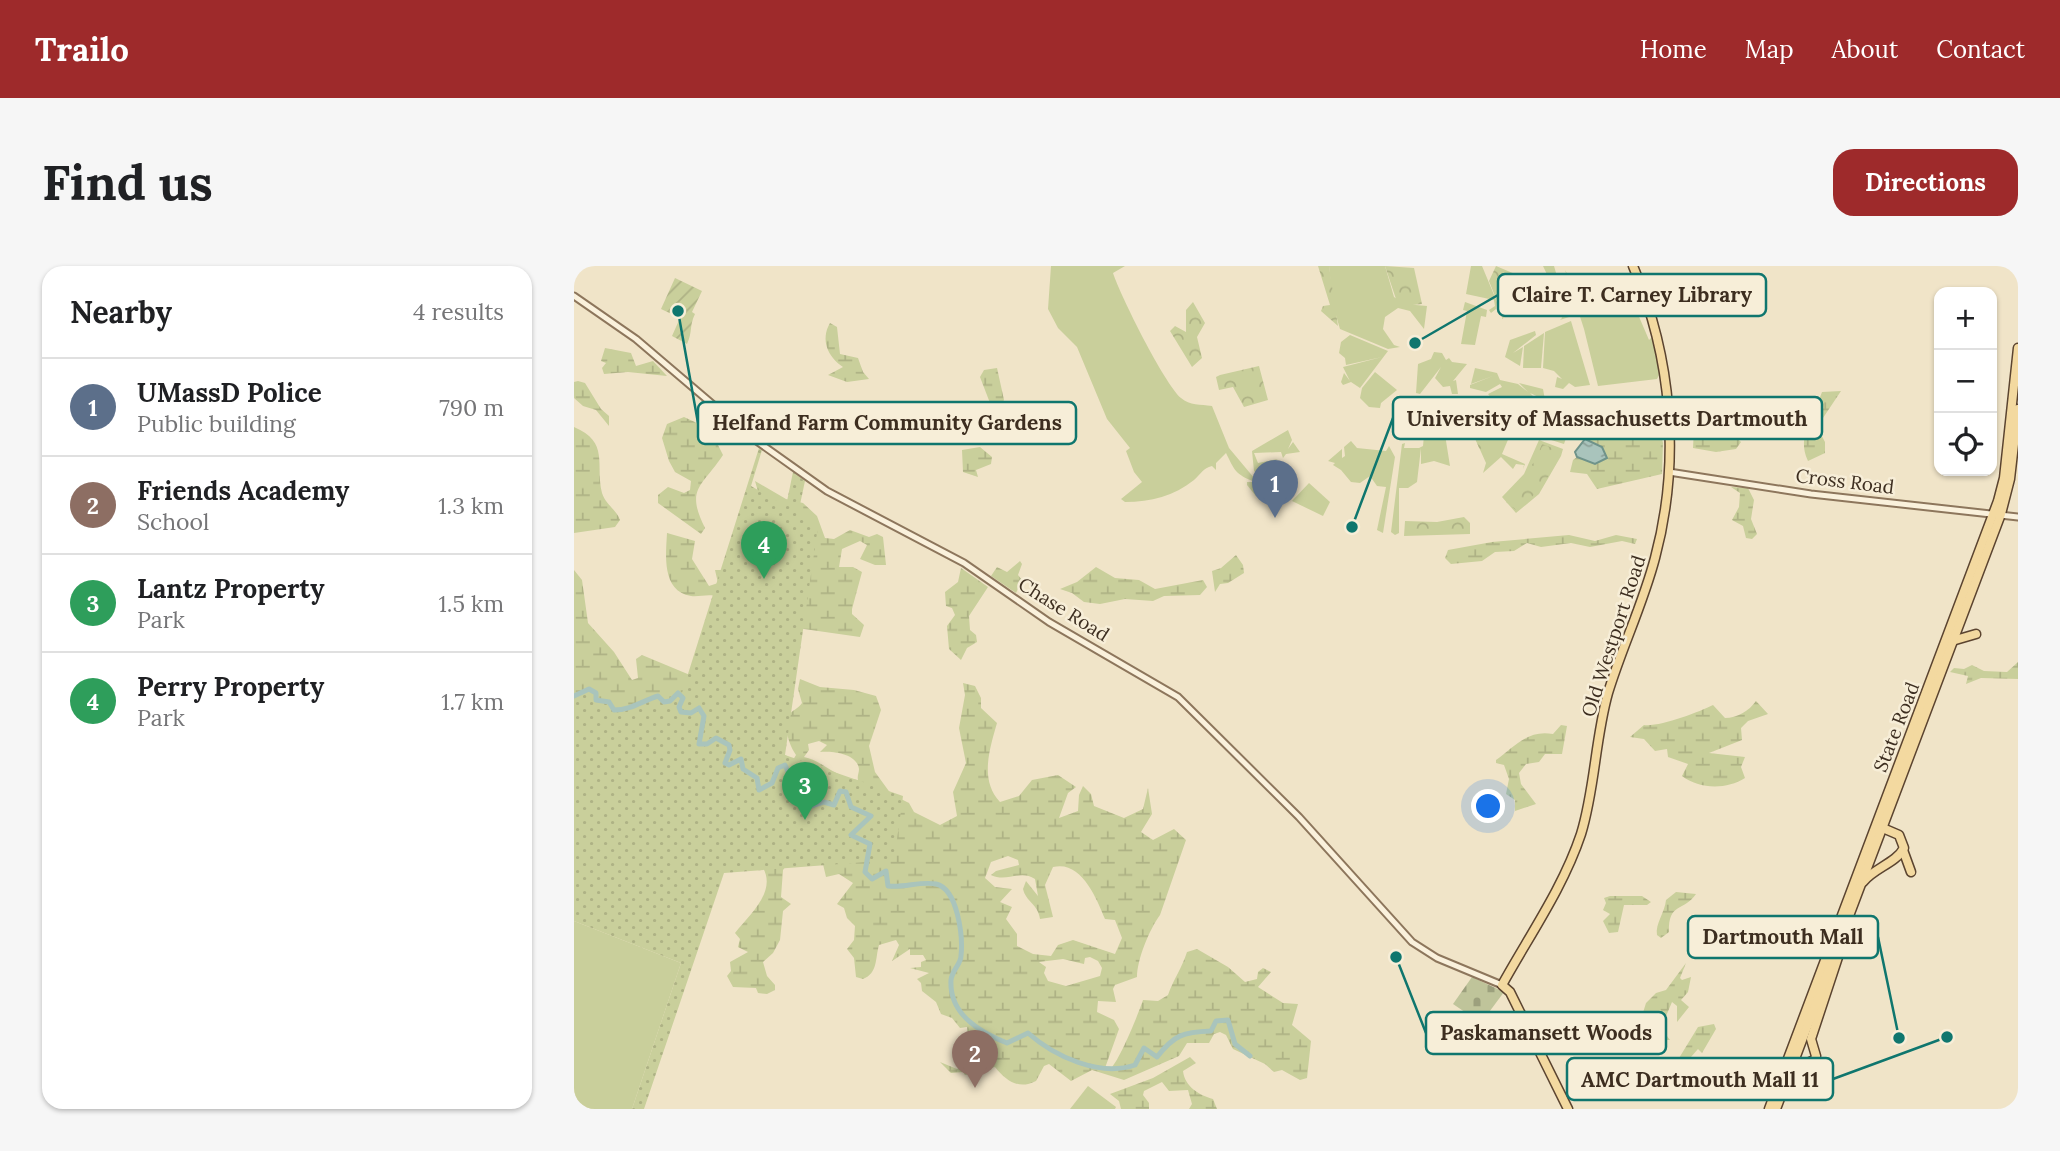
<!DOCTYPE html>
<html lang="en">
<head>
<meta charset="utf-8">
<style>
	body { margin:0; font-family:Lora,serif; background:#f6f6f6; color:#202124 }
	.controls { position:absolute; right:21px; top:21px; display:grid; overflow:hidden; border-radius:14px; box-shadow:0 2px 5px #0004 }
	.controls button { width:63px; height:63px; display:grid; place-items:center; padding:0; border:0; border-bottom:2px solid #e0e0e0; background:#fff; color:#202124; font:35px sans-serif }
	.you { position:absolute; left:915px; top:541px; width:24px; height:24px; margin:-18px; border:5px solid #fff; border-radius:50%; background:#1a73e8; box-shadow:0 0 0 10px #1a73e833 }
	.badge { display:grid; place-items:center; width:46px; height:46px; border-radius:50%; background:#9e2a2b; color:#fff; font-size:23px; font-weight:700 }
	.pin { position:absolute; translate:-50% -58px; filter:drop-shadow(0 2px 4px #0008) }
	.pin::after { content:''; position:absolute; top:37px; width:24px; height:21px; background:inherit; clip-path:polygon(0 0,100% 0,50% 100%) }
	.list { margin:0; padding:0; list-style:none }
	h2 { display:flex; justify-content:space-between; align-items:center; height:91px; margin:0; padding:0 28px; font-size:30px }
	h2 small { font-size:23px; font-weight:400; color:#757577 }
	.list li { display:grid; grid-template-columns:46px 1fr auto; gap:21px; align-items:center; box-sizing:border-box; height:98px; padding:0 28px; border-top:2px solid #e0e0e0 }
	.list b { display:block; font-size:26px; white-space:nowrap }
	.list p { margin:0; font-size:23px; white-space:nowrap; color:#757577 }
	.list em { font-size:23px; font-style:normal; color:#757577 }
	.icon { flex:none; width:38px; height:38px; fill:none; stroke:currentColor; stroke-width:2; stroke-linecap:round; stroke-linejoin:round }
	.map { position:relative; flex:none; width:1444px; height:843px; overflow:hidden; border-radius:21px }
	header { display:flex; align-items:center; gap:42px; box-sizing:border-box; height:98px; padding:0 35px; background:#9e2a2b; color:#fff }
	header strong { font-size:33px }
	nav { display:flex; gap:38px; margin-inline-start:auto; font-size:24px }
	.intro { display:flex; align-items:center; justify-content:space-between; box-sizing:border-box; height:168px; padding:0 42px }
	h1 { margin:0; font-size:49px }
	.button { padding:18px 32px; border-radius:21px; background:#9e2a2b; color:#fff; font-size:24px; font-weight:700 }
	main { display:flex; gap:42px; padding:0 42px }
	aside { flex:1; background:#fff; border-radius:21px; box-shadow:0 2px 5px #0004 }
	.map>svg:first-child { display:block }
	.grass { fill:#c9cf9b }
	.forest { fill:url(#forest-crowns) }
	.wetland { fill:url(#wetland-marsh); fill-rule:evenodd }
	.cemetery { fill:url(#cemetery-stones) }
	.park { fill:url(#park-dots) }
	.garden { fill:url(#garden-furrows) }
	.water { fill:url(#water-ripples); stroke:#6f938a; stroke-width:2 }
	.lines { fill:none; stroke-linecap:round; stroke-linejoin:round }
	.river { stroke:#a9c4bc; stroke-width:5 }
	.minor-casing { stroke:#8d765c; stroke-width:9 }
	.major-casing { stroke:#5b4430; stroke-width:11 }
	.minor { stroke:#faf1dc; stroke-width:5 }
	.major { stroke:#f3d9a0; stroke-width:8 }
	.labels { text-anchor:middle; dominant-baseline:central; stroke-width:5; stroke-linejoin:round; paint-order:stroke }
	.street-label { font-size:19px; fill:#3d2e20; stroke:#f7eed8 }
	.leader { fill:none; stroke:#0f766e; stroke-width:2.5 }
	.callout-dot { fill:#0f766e; stroke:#f7eed8; stroke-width:2.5 }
	.callout { fill:#f7eed8; stroke:#0f766e; stroke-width:2.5 }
	.callout-label { font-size:21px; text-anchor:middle; font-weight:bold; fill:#3d2e20 }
</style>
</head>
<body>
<header>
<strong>Trailo</strong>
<nav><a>Home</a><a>Map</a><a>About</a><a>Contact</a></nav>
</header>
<div class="intro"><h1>Find us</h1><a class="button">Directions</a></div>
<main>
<aside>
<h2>Nearby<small>4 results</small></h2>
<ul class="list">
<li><span class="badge" style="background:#5c6f8a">1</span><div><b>UMassD Police</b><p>Public building</p></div><em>790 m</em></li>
<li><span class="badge" style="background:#8d6e63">2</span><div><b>Friends Academy</b><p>School</p></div><em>1.3 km</em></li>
<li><span class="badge" style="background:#2e9e5b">3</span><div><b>Lantz Property</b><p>Park</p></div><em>1.5 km</em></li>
<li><span class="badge" style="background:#2e9e5b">4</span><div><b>Perry Property</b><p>Park</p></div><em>1.7 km</em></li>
</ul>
</aside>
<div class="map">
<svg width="1444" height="843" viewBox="0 0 1444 843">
	<defs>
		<pattern id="forest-crowns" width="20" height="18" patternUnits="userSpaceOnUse" patternTransform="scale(1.75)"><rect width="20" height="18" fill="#c9cf9b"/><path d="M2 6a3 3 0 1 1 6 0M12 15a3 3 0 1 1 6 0" fill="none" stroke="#aeb285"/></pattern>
		<pattern id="wetland-marsh" width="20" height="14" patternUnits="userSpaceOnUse" patternTransform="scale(1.75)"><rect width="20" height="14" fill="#c9cf9b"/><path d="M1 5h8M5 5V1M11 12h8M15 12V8" fill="none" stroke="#aeb285"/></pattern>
		<pattern id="cemetery-stones" width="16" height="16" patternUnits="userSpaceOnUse" patternTransform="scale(1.75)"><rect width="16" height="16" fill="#bfc49a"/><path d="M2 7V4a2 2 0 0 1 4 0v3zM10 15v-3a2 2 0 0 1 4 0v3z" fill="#9ca07d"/></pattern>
		<pattern id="park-dots" width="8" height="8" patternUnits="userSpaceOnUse" patternTransform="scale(1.75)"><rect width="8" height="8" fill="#c9cf9b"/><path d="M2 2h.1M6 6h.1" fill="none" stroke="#aeb285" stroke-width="1.8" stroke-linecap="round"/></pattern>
		<pattern id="garden-furrows" width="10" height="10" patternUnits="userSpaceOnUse" patternTransform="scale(1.75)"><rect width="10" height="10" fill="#c9cf9b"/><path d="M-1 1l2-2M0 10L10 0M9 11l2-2" fill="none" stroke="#aeb285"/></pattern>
		<pattern id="water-ripples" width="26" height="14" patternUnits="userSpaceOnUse" patternTransform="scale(1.75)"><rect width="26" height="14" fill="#a9c4bc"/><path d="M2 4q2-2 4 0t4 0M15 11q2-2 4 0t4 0" fill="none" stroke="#8ba098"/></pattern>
	</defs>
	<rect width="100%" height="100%" fill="#f0e4c8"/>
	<g class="grass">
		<path d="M477,0H551L539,7C547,31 590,117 607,132C616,140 626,138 638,140L655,182L686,219L682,230L673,219V216H681C661,208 661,205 652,187L642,197V204L638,200C629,202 627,208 620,214C600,230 577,236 551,236L547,233L568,216L560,206L552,185L556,182L533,153L503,81L484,62L474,43Z"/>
		<polygon points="755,0 811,0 820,31 831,38 853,40 850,63 836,45 824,42 811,51 809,63 820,79 826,81 814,83 766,63 759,39"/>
		<polygon points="897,0 908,0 923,36 922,43 917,47 915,44 921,40 920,34 892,28"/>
		<polygon points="969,0 980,0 995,51 986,54 988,52 981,27 978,27 978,19"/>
		<polygon points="991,4 1011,38 1018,38 1030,30 1068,35 1063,46 1075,74 1078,71 1086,107 1083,113 1024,120 1010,63"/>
		<polygon points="891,36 913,44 912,51 907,50 901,79 887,78 893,45 889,44"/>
		<polygon points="997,55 1016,119 1001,121 995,117 989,123 981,121 983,111 988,113 980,105 969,102 971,66"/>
		<polygon points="961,65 962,69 939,87 949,81 946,100 931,91 936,74"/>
		<polygon points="970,67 967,102 949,102 950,80"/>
		<polygon points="776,69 814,85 786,122 777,116 769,119 767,116 770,107 776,115 769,101 808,91 772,99 771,92 765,87 767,76"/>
		<polygon points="860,86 868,87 872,94 875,92 878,96 893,98 879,115 882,114 884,128 878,128 876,120 869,121 861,112 867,101 846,128 842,127 844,98 857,93"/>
		<polygon points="901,102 923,107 926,114 944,118 954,126 945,117 969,123 971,134 956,127 961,132 955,138 924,140 914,128 928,121 926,118 912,126 896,122 896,119 919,110 897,118"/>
		<polygon points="801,106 823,124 807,137 806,142 795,141 786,132 788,122"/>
		<polygon points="981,139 987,167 992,172 990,178 974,173 978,167 976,153 950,155 947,159 941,157 928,188 951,198 949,203 950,199 942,198 939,203 927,191 909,207 912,197 890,148 895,144 909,146 916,154 897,161 927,166 930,169 934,166 929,152 915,151 912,143"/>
		<polygon points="858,155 869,156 876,200 860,195 847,198 847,182 843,216 834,222 825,222 825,267 821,269 817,266 828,178 831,177 830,182 845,182 849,180 851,159 857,160 853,162 859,161"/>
		<polygon points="714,164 718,174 714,183 719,176 726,186 712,188 709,192 707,186 680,187 684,197 704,193 692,200 706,200 691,208 692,211 689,209 689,214 680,205 678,185"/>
		<polygon points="965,174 989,183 987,190 965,228 942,247 928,231 950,208"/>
		<polygon points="777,175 783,182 812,185 815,180 821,191 809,267 803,264 812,221 803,220 796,210 786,217 777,216 767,204 759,199 761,197 754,195 768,183 768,192 771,190 770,181"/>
		<polygon points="735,217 756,236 749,250 718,235"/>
		<polygon points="0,655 107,697 58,843 0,843"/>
		<polygon points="514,820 542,841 541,843 496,843"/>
	</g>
	<g class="forest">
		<polygon points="744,0 755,0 764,60 747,45 749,40 756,39"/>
		<polygon points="811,0 840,2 848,38 829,40 823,36"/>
		<polygon points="922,0 941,8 956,43 937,47 928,53 929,44 926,43 915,15"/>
		<polygon points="619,36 631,57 623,71 628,92 618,101 596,65 601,60 612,66 612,44"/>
		<polygon points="685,100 694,134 670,141 659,121 645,124 642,111 646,109"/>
		<polygon points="905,150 912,155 916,154 927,166 926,181 917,188 905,182 897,161"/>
		<path d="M968,178L984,184C981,209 961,229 943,245L932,236L962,193Z"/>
		<polygon points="890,251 896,257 896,268 830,270 831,255 863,256"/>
	</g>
	<g class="wetland">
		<path d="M256,57L263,61L266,88L284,92L289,106L295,113L273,116L254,109L269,101C254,91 246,74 256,57Z"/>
		<polygon points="31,82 57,87 62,100 79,95 93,110 54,106 30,108 28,102 32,97 27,95"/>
		<polygon points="423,102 430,134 421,150 406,111 410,104"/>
		<polygon points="4,115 11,117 27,143 35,150 35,160 22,144 9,140 0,132 0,116"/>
		<path d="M1267,125L1243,161L1251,176V187L1234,195C1222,170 1240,148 1248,126Z"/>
		<path d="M110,151L136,163L149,189C128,221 111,222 131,262L127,268L84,237V229L94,221L110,227L116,224L117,215L101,206L95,195L88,172L93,158Z"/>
		<polygon points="1036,152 1061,152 1086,164 1089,177 1088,208 1023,223 1013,208 996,206 999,194 1003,191 1021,198 1031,186 1026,179 1009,174 1006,160 1019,154 1037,161"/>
		<polygon points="1151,159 1162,161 1160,169 1167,176 1162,183 1142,186 1119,182 1120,162 1136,164"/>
		<path d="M0,161C36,176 21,199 28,227C32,239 42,243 46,254L41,261L0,267Z"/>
		<polygon points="406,181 418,191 417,198 402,204 404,211 389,206 388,184"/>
		<polygon points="181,215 212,233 229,237 243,250 251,272 260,273 276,264 295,271 303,268 309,271 312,299 301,299 286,293 293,279 286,275 268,283 265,301 279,301 288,306 278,343 278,348 290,359 286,371 223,362"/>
		<polygon points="1157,221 1174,222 1180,234 1177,253 1183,268 1178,273 1172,272 1169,260 1158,254 1165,241 1166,227"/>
		<path d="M93,267L121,275L118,293L135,320L144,317L141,304H153L145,331C135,327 127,331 117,330C87,325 92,288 93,267Z"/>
		<polygon points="995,269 1021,275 1042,269 1063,273 1061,278 1048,275 1016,281 997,277 967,281 953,277 940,285 921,286 908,295 877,298 871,292 874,284 918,276"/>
		<polygon points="662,289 669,299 670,307 654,317 646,318 641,326 638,305 647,302"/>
		<polygon points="446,295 448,298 444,309 448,314 442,327 417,310 423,301 433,306"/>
		<polygon points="522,301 541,312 565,314 581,323 629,314 633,321 626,329 590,330 579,335 551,333 526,338 510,336 498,327 486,323 503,316"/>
		<polygon points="387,302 414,321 395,350 396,364 402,369 403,376 393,382 387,394 375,383 373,360 381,349 378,342 372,340 371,326 384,316"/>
		<path d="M0,304L8,314L14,357L40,386L58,414L64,412L62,393L68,389L116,409L148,448L219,494L222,489C215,479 209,461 215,449C217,445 225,442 228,437L224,423L226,413L246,421L280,424L302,430L307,444L295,480L301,506L317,528L335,537L340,546L366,559L383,550L379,526L392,497L385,462L391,429L389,417L401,420L407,432V442L423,457C416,482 405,514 426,536L445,530L458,514L484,509L502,521L494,527L485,552L504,545L505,529L509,520L517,528L520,540L550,552L569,543L574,522L578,548L567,566L579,574L600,563L612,574L586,649C575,664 563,694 563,711L541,719L539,723L542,736L524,735L523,746L540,754L545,763L531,802L535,804C544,799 565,746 569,734L584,735L594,729C599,714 608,702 613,686L623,683L654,701L671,716L683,713L684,706L689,702L697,706L684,721L709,737L724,738L718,759L737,775L733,812L726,814L708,804L700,806L691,798L659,783L652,769L646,766L640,768L635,777H613L605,790L550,814L518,804L497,815L475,798L470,800L462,815C445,824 432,815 421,801L391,809L389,806L377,807L366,796L383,803L406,788L413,798L417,793L406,778L394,769L393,761L386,762L378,752L367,748L362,736L348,725L347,717L343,713L355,707L336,702L347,701V696L352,694L349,689H336V683L318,695L325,679L322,674L305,679C301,693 304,707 289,713L282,711L280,692L273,683L280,674L281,660L273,652L270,642L263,638L279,617L265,608L252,611L248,594L212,600L209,604L207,631L217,638L209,645L206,674L199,687L189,696L193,710L201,719V724L193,728L184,727L182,722L159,721L153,710L157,705L156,696L174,686L164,681L166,673L161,667C174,650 203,626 189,602L163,588L31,667L22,660L0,472ZM245,475L253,479L246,486C257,485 283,487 285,503C285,507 283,510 284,514C260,511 249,495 230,491L235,484L234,478ZM434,590L444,594L445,599L422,605L417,609C433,617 446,603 461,613L464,630L452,615L449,623C452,636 464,638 466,653L479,651L471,619L479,601C507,594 522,631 531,653L541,654L548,672L541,688L499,674L484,679L477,690L459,688L443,680V668L432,653L438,641L426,636L438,623L421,621L411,612L417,596ZM516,691L524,695L528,702L526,710L492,720L474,715L470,707L472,701L465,696L489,693L510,698L511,692Z"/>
		<polygon points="1444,396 1444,413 1407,412 1392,418 1394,410 1376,406 1380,402 1390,403 1398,399 1410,405 1433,406"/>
		<path d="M1182,435L1194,448L1174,455L1167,462L1168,474L1135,487L1171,491L1167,501L1171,512C1152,524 1125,523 1108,510L1114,498L1094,491L1093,483L1081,485L1070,473L1056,471L1070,459C1086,461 1125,446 1139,439L1151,452C1163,452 1175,445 1182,435Z"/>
		<path d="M987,459L993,460L988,488H971L965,496L952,498L945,507L947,518L962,538L941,545V534L932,528L935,513L930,499L922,497V494C940,481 954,463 979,468Z"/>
		<path d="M1102,626L1122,628C1110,646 1094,636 1095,666L1087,672L1083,669C1081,658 1091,646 1092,634Z"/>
		<polygon points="1036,630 1068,630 1077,636 1073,639 1050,639 1044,666 1035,667 1029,655 1036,648 1029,644 1032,637 1030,632"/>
		<polygon points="1112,697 1106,712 1108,714 1117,711 1114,726 1107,734 1115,741 1103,756 1103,740 1098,736 1087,762 1096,774 1077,774 1066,782 1058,782 1072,737 1082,727 1092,724"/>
		<polygon points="1140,758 1142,763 1128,787 1124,783 1110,799 1106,810 1088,803 1094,792 1094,798 1102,797 1124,761"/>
		<path d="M616,791L622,797L609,805C611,821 625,829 639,833L643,843H615L618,838L614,824L595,825L588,816L570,825L569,829L575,837V843H547L545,835L536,828L579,812Z"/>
	</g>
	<polygon class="cemetery" points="898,711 930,726 907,757 879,738"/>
	<g class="park">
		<path d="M185,182L188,184L177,220L212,240L219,206L231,215L224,248L244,260L211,489L329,530L320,595H295L298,577L280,568L299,552L279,541L272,524L266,523L259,539L246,534L238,538C235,526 240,517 235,504L219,507L209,497L203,500L198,516L186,522L185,511L169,501L168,492L154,497L157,484L154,475L141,470L127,477L132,454L127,442L113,446L106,443L111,435L108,427Z"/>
		<path d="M12,424L20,426L21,436L34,437L41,447C57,444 67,438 83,432L94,437L105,430V446L116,449L125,444L129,450L123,481H130L141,474L150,478L154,486L150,499L157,501L167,494L165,502L180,512L182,526L200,518L205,503L210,500L214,510L233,508C238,520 230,531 237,543L248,536L260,540L268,525L277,543L295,552L275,570L282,576L295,579L292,596L150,607L70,843H58L107,697L0,655V434L3,428Z"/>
	</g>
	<path class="garden" d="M101,12L128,25L118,46L121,48C115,60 119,65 113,78L98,70L106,52L87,43Z"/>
	<polygon class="water" points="1011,173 1028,181 1033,192 1021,198 1003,191 1001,186"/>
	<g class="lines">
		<path class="river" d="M0,430L15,423L22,427V434L35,436L40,444C57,444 68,435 84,430L90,436L96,435L104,427L109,432L105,441L107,446L117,447L125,442L130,450L125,478H133L142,472L155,479L156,484L151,497L155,499L167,493L169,503L183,512L185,524L198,517L204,502L211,499L215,508L233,505C239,517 232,529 238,540L250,536L260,539L266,525L272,526L277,541L297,550L277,569L296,578L291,606L298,613L312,605L314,620C330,622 347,615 362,618C384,623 389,671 387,690C387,698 378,704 377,714C375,748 405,766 433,777L454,767C481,791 526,811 561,799L570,782L583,791C600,769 609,766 637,765L642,755L654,754L661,778L676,790"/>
		<defs>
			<g id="minor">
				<polyline points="0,30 62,73 177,171 253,225 390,297 475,356 604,431 725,551 838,676 863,692 928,719"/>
				<polyline points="1095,206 1237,228 1444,251"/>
			</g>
			<g id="major">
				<polyline points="1378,375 1402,368"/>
				<polyline points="1329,584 1337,606"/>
				<path d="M1289,616C1300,602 1322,597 1330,582L1325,569L1304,560"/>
				<polyline points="1242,790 1237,773 1270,673"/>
				<polyline points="1218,804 1240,794"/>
				<path d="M994,843L936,726L928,719C955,670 989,622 1007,568C1021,523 1021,473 1034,427C1048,381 1069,338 1081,292C1107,195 1098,91 1059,0"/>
				<polyline points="1195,843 1424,235 1430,212 1444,82"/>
				<polyline points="1202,843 1427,248 1436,213 1444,143"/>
			</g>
		</defs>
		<use href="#minor" class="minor-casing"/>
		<use href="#major" class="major-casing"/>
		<use href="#minor" class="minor"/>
		<use href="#major" class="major"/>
	</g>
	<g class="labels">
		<g class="street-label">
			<text transform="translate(1271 215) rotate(7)">Cross Road</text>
			<text transform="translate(490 343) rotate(32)">Chase Road</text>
			<text transform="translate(1039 370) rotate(-72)">Old Westport Road</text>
			<text transform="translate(1322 461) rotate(-69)">State Road</text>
		</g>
	</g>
	<path class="leader" d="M841 77L924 29M778 261L819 152M104 45L124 157M1325 772L1304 671M822 691L852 767M1373 771L1259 813"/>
	<g class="callout-dot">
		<circle cx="841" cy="77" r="7"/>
		<circle cx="778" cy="261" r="7"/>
		<circle cx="104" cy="45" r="7"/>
		<circle cx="1325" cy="772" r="7"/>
		<circle cx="822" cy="691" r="7"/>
		<circle cx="1373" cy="771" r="7"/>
	</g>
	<g class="callout">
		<rect x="924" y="8" width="268" height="42" rx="7"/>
		<rect x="819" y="131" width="429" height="42" rx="7"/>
		<rect x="124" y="136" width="378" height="42" rx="7"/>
		<rect x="1114" y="650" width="190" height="42" rx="7"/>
		<rect x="852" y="746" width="240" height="42" rx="7"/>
		<rect x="993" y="792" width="266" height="42" rx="7"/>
	</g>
	<g class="callout-label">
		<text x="1058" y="36">Claire T. Carney Library</text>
		<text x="1033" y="160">University of Massachusetts Dartmouth</text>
		<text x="313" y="164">Helfand Farm Community Gardens</text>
		<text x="1209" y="678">Dartmouth Mall</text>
		<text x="972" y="774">Paskamansett Woods</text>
		<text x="1126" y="821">AMC Dartmouth Mall 11</text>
	</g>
</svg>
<div class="controls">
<button>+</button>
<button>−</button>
<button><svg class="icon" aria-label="locate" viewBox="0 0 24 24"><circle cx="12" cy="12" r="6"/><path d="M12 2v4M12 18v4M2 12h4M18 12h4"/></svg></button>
</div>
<div class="you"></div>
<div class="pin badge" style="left:701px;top:252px;background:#5c6f8a">1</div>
<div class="pin badge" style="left:401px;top:822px;background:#8d6e63">2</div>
<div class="pin badge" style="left:231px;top:554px;background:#2e9e5b">3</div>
<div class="pin badge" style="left:190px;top:313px;background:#2e9e5b">4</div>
</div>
</main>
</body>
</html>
